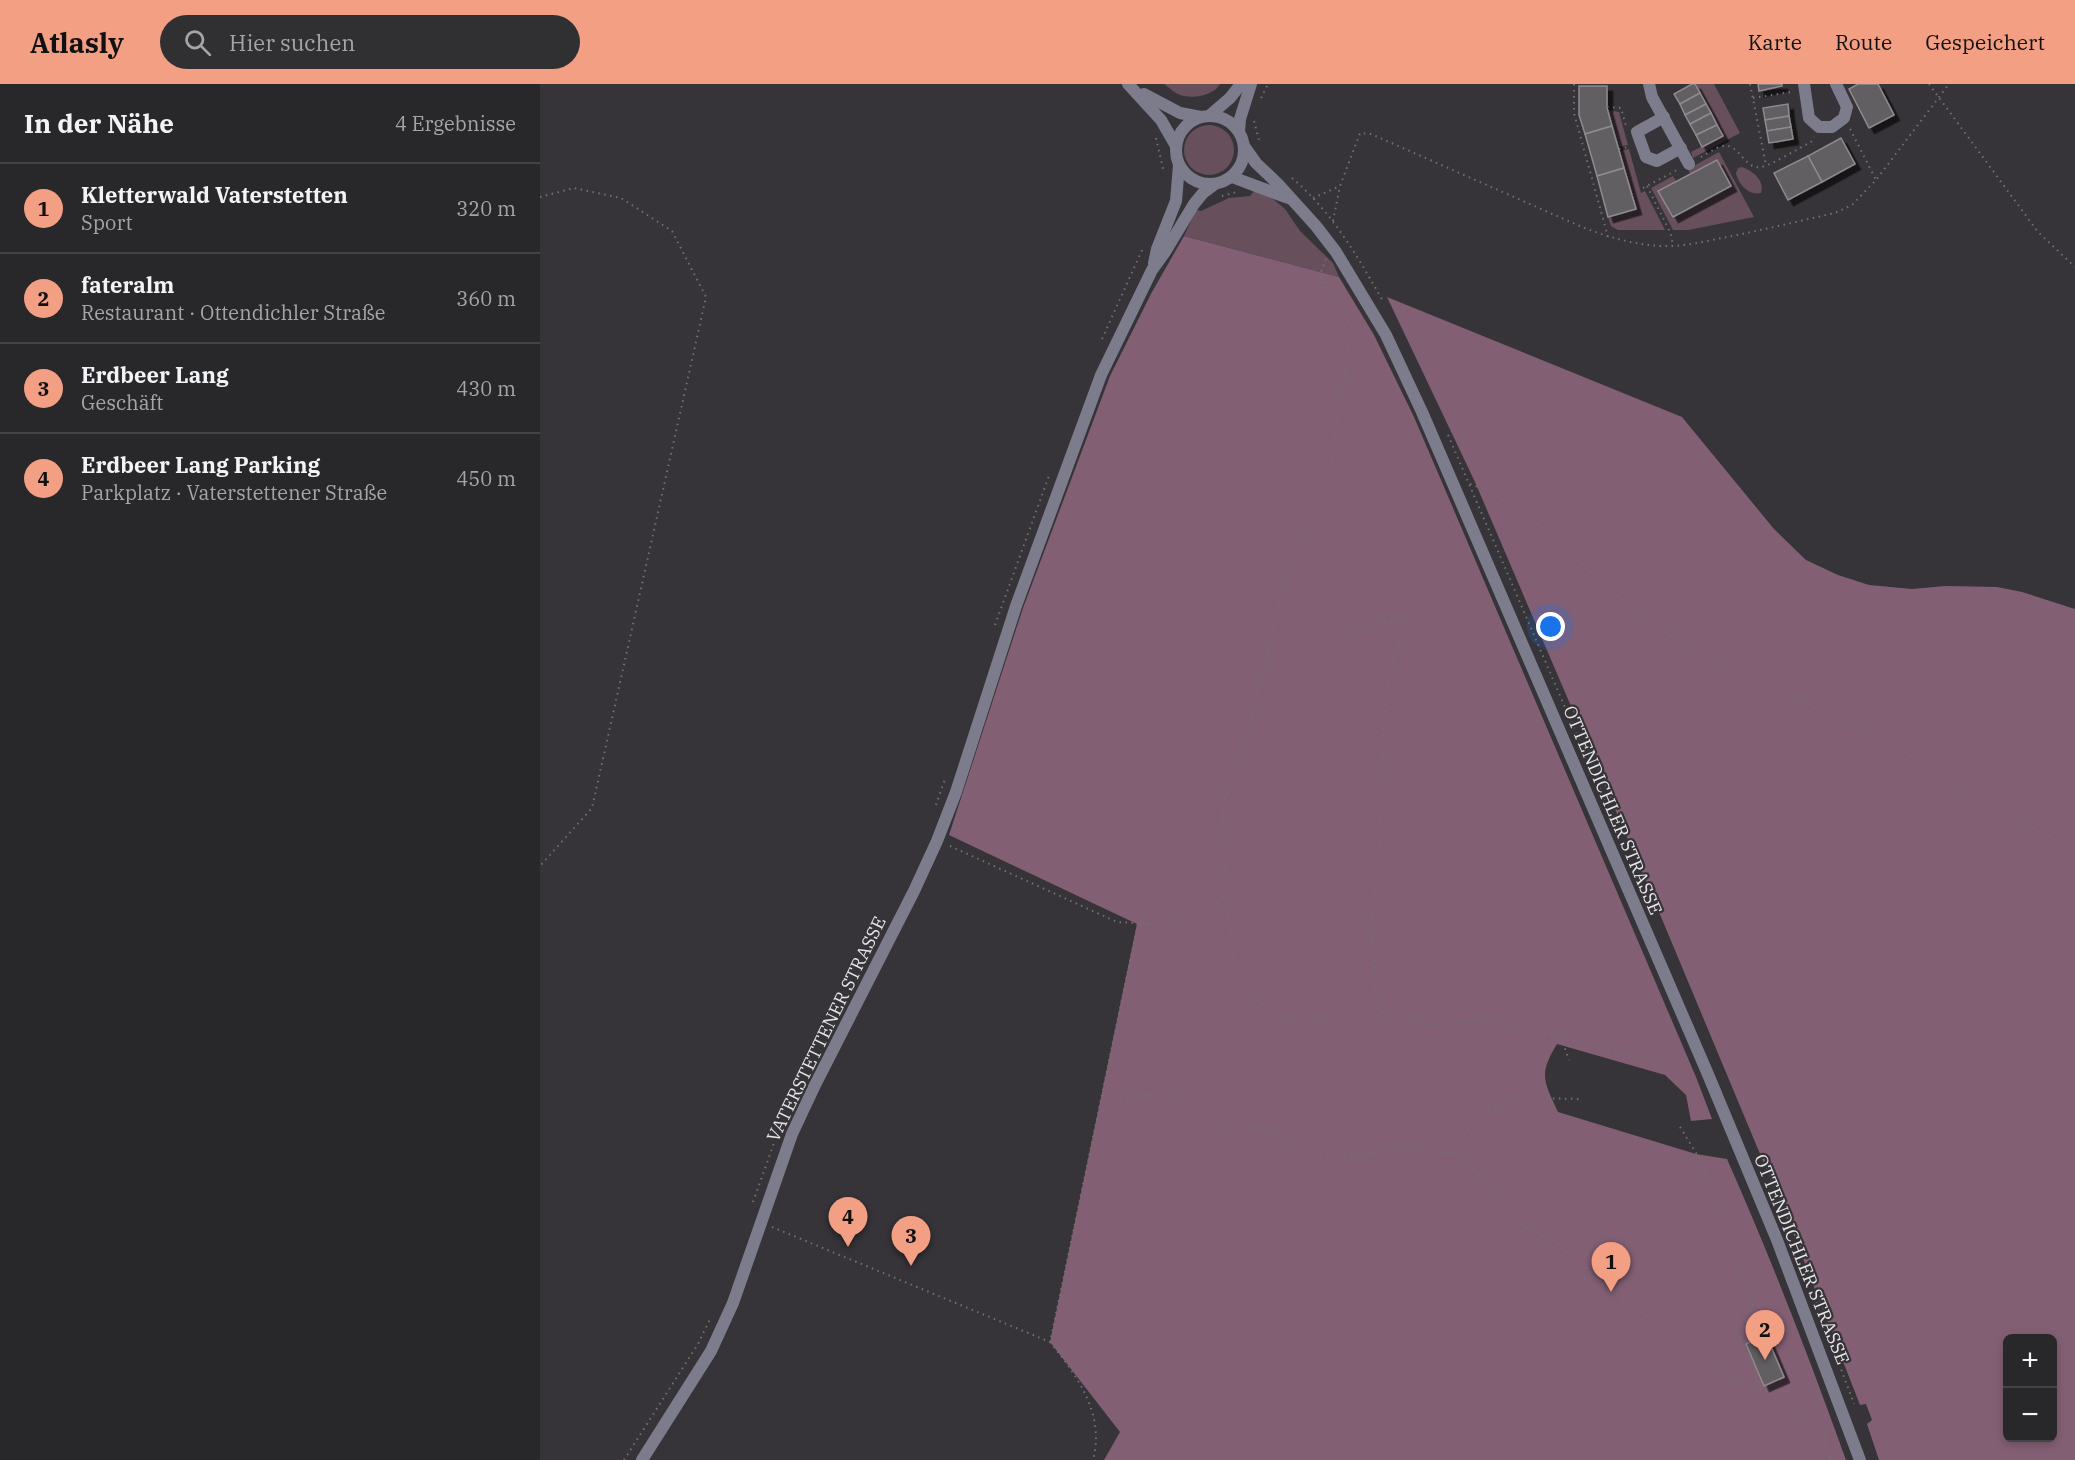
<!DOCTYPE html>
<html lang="de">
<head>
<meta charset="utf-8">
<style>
	body { margin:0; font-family:"IBM Plex Serif",serif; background:#302f32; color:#f1f3f6 }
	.controls { position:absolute; right:18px; bottom:18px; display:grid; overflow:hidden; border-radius:9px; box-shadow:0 3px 9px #0003 }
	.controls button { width:54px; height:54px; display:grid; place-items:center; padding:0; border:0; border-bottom:2px solid #444447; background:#28272a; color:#f1f3f6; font:30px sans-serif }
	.you { position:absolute; left:1011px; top:543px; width:21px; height:21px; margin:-15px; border:4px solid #fff; border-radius:50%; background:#1a73e8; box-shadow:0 0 0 9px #1a73e833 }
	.badge { display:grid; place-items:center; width:39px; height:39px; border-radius:50%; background:#f39f84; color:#111; font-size:20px; font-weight:700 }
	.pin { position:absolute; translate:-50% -50px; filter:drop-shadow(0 2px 3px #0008) }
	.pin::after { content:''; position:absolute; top:32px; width:21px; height:18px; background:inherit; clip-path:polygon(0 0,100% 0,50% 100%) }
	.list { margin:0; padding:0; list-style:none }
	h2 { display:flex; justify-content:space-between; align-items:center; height:78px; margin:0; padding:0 24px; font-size:26px }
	h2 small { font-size:20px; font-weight:400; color:#a5a5a8 }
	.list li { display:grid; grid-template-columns:39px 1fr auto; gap:18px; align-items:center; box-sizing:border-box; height:90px; padding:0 24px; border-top:2px solid #444447 }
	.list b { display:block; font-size:22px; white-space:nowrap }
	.list p { margin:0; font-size:20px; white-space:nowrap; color:#a5a5a8 }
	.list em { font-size:20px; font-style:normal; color:#a5a5a8 }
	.icon { flex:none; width:33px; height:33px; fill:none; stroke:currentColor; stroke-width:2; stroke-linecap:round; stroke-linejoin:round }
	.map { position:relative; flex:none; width:1535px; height:1376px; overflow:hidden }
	header { display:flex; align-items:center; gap:36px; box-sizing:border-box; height:84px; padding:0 30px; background:#f39f84; color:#111 }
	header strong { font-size:28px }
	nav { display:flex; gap:33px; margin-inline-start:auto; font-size:21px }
	.search { width:420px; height:54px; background:#302f32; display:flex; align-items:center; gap:15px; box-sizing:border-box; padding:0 21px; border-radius:33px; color:#a5a5a8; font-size:22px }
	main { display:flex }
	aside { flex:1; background:#28272a }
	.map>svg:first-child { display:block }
	.green { fill:#674f5c }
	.forest { fill:#835f74; fill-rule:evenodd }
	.building { fill:#625e62; stroke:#8e8a8e; stroke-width:1.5; filter:url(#shadow) }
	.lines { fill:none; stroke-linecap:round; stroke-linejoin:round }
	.path { stroke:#727073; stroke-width:2; stroke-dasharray:1.5 4.5; stroke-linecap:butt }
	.minor { stroke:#7d7c8c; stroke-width:12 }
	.tertiary { stroke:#7d7c8c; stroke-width:12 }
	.labels { text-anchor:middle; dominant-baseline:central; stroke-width:4.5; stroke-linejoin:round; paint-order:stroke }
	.street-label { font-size:18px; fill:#e7e6e8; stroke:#363438 }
</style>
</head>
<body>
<header>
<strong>Atlasly</strong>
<div class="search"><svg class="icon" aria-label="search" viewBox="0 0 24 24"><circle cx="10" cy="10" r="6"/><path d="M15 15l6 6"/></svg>Hier suchen</div>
<nav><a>Karte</a><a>Route</a><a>Gespeichert</a></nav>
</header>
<main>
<aside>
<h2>In der Nähe<small>4 Ergebnisse</small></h2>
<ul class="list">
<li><span class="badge">1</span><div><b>Kletterwald Vaterstetten</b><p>Sport</p></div><em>320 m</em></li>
<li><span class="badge">2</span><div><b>fateralm</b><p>Restaurant · Ottendichler Straße</p></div><em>360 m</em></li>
<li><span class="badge">3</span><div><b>Erdbeer Lang</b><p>Geschäft</p></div><em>430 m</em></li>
<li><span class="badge">4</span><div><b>Erdbeer Lang Parking</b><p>Parkplatz · Vaterstettener Straße</p></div><em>450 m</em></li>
</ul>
</aside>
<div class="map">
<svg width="1535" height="1376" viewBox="0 0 1535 1376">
	<defs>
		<filter id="shadow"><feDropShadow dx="5.5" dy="5.5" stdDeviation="0" flood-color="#0009"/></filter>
	</defs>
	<rect width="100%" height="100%" fill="#363438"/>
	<g class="green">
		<path d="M624,0H680C673,12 653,15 640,11C634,9 629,3 624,0Z"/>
		<polygon points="1155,0 1174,0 1200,49 1153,74 1151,68 1182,52"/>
		<polygon points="1068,26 1079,28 1088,61 1079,63"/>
		<circle cx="669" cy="66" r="25"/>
		<polygon points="1089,65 1101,109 1105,107 1125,146 1078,146 1071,142 1068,133 1096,125 1080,67"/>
		<polygon points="1179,68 1214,133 1148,146 1133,146 1111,104 1133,92 1136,97 1118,107 1133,133 1191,103 1177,76 1150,90 1148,85"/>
		<path d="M1202,83C1213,87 1225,97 1221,109C1209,112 1198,100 1196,89L1198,84Z"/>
		<polygon points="715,106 733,115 745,125 760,147 793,179 799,193 644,152 656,126 661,127 689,114 710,112"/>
	</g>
	<g class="forest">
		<path d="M644,152L799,193L834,251L874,333L907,410L1156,993L1172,1035L1151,1037L1146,1011L1125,991L1017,960C998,991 1004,997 1018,1028L1156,1070L1187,1075C1231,1174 1269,1273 1306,1376H564L580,1348L510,1258L597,840L409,751L483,524L570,292L612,208Z"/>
		<path d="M847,213L1142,333L1234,445L1266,476L1298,491L1329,501L1372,505L1405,502L1457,503L1482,508L1535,525V1376H1339L1327,1340L1332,1336L1326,1320L1320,1321L1253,1149L1114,816L935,398ZM1468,1254H1512V1354H1468Z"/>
	</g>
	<g class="building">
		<polygon points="1152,0 1155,0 1160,9 1140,20 1134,10"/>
		<polygon points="1218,0 1242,0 1242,2 1219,7"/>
		<polygon points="1318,0 1338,0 1354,31 1329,44 1309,5"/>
		<polygon points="1039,2 1067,2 1067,24 1072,42 1045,50 1039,31"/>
		<polygon points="1160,9 1166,20 1145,31 1140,20"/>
		<polygon points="1166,20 1171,29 1150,40 1145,31"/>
		<polygon points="1248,20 1249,32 1225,36 1223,24"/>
		<polygon points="1171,29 1177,41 1156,51 1150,40"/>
		<polygon points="1249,32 1251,43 1227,47 1225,36"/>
		<polygon points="1177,41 1183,52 1162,63 1156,51"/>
		<polygon points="1072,42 1084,84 1057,92 1045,50"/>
		<polygon points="1251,43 1253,55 1229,59 1227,47"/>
		<polygon points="1301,54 1315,80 1282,98 1268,72"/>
		<polygon points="1268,72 1282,98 1248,116 1234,89"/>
		<polygon points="1177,76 1191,102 1133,133 1118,107"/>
		<polygon points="1084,84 1096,125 1068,133 1057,92"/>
		<polygon points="1226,1251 1244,1293 1224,1302 1206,1260"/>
	</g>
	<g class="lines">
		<g class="path">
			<polyline points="1034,0 1034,29 1068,153"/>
			<polyline points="1210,0 1226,81"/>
			<polyline points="1389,0 1498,148 1535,183"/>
			<polyline points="721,14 728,0"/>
			<polyline points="1213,14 1251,8"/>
			<polyline points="1067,23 1081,24 1086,42"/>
			<polyline points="714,37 720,60"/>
			<polyline points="1310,45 1336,96"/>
			<polyline points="616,54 624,89"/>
			<polyline points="1079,65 1088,63"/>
			<path d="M1161,73C1167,70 1175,64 1182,62C1199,58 1204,86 1221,83C1232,81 1259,64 1271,58L1274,53"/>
			<path d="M752,94C793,129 818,173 844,219"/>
			<polyline points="1107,102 1131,150 1133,162"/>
			<polyline points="1103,104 1137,86"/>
			<polyline points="682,112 697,108"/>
			<polyline points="0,113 34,104 81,114 132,147 166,213 52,724 0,782"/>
			<path d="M773,114L800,102L820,49L831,50L1042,143C1068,153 1094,161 1122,162C1144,163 1166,157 1187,153C1223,146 1259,137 1295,129L1312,121L1336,96L1409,0"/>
			<polyline points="793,137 800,102"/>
			<polyline points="786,175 781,188 782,200 803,223 811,244 806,290 798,327 790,398 750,471 710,642 682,723 687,825 693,869 706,903 724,922 746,935 776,939 807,934 850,933"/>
			<polyline points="562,255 603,164"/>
			<polyline points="908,351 1067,721"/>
			<polyline points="930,400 951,408 1006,447 1068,505 1118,543 1159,570 1231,607 1320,641 1369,670 1421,714 1510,752 1535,767"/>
			<path d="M915,437L890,491L862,542L847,605L842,663L847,698L839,727V786L831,831L837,923L850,933L858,930C877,949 920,935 946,937C1000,942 1050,965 1103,973C1118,976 1134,976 1149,977"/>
			<polyline points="455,541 510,389"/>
			<polyline points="726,581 745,571 772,564 828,541 865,536"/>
			<polyline points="396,721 405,695"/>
			<polyline points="410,762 577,838 611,840 643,836 664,829 686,811"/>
			<polyline points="1021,953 1029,976"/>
			<polyline points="562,1012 584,1014 600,1011 626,1010 687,1045 705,1043 722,1045 744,1052 784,1072 831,1069 848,1064 922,1071 981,1141 1013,1156 1071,1207 1194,1295 1221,1304"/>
			<polyline points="1140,1043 1161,1077 1211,1209 1213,1222 1200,1255 1221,1304 1285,1348"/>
			<polyline points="908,1069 949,1024 989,1014 1040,1015"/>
			<polyline points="213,1118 234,1059"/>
			<polyline points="232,1143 510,1258 598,839"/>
			<polyline points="1272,1207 1314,1320"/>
			<path d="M510,1258C538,1293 565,1330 553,1376"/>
			<polyline points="84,1376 158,1260 171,1233"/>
			<polyline points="1290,1376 1285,1359 1285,1348 1296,1345"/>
		</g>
		<g class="minor">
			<polyline points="1109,0 1112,13 1149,80"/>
			<polyline points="1264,0 1269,34 1279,43 1292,43 1304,34 1307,23 1296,0"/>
			<polyline points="1124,33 1097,48 1106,73 1117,77 1141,64"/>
		</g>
		<g class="tertiary">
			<polyline points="588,0 621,36 636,62"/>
			<polyline points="604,10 640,29 661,33"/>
			<polyline points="669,32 690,14 701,0"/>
			<circle cx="670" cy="66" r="34"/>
			<polyline points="699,48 700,35 711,0"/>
			<polyline points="704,62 716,79 738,100 776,142 796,168 846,251 882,328 1167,988 1237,1156 1320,1376"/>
			<polyline points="692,93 748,114"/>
			<polyline points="614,179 617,165 636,117 639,81"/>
			<polyline points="102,1376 171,1267 193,1219 252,1050 275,1001 374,807 397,757 416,708 476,522 561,291 612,186 625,168 654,120 663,109 675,100"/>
		</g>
	</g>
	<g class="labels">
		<g class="street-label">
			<text transform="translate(1073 726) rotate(67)">OTTENDICHLER STRASSE</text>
			<text transform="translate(286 945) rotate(-64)">VATERSTETTENER STRASSE</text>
			<text transform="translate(1262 1175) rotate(68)">OTTENDICHLER STRASSE</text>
		</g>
	</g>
</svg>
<div class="controls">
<button>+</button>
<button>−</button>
</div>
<div class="you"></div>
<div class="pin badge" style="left:1071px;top:1208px">1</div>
<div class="pin badge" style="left:1225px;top:1276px">2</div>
<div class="pin badge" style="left:371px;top:1182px">3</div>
<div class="pin badge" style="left:308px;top:1163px">4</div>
</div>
</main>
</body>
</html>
